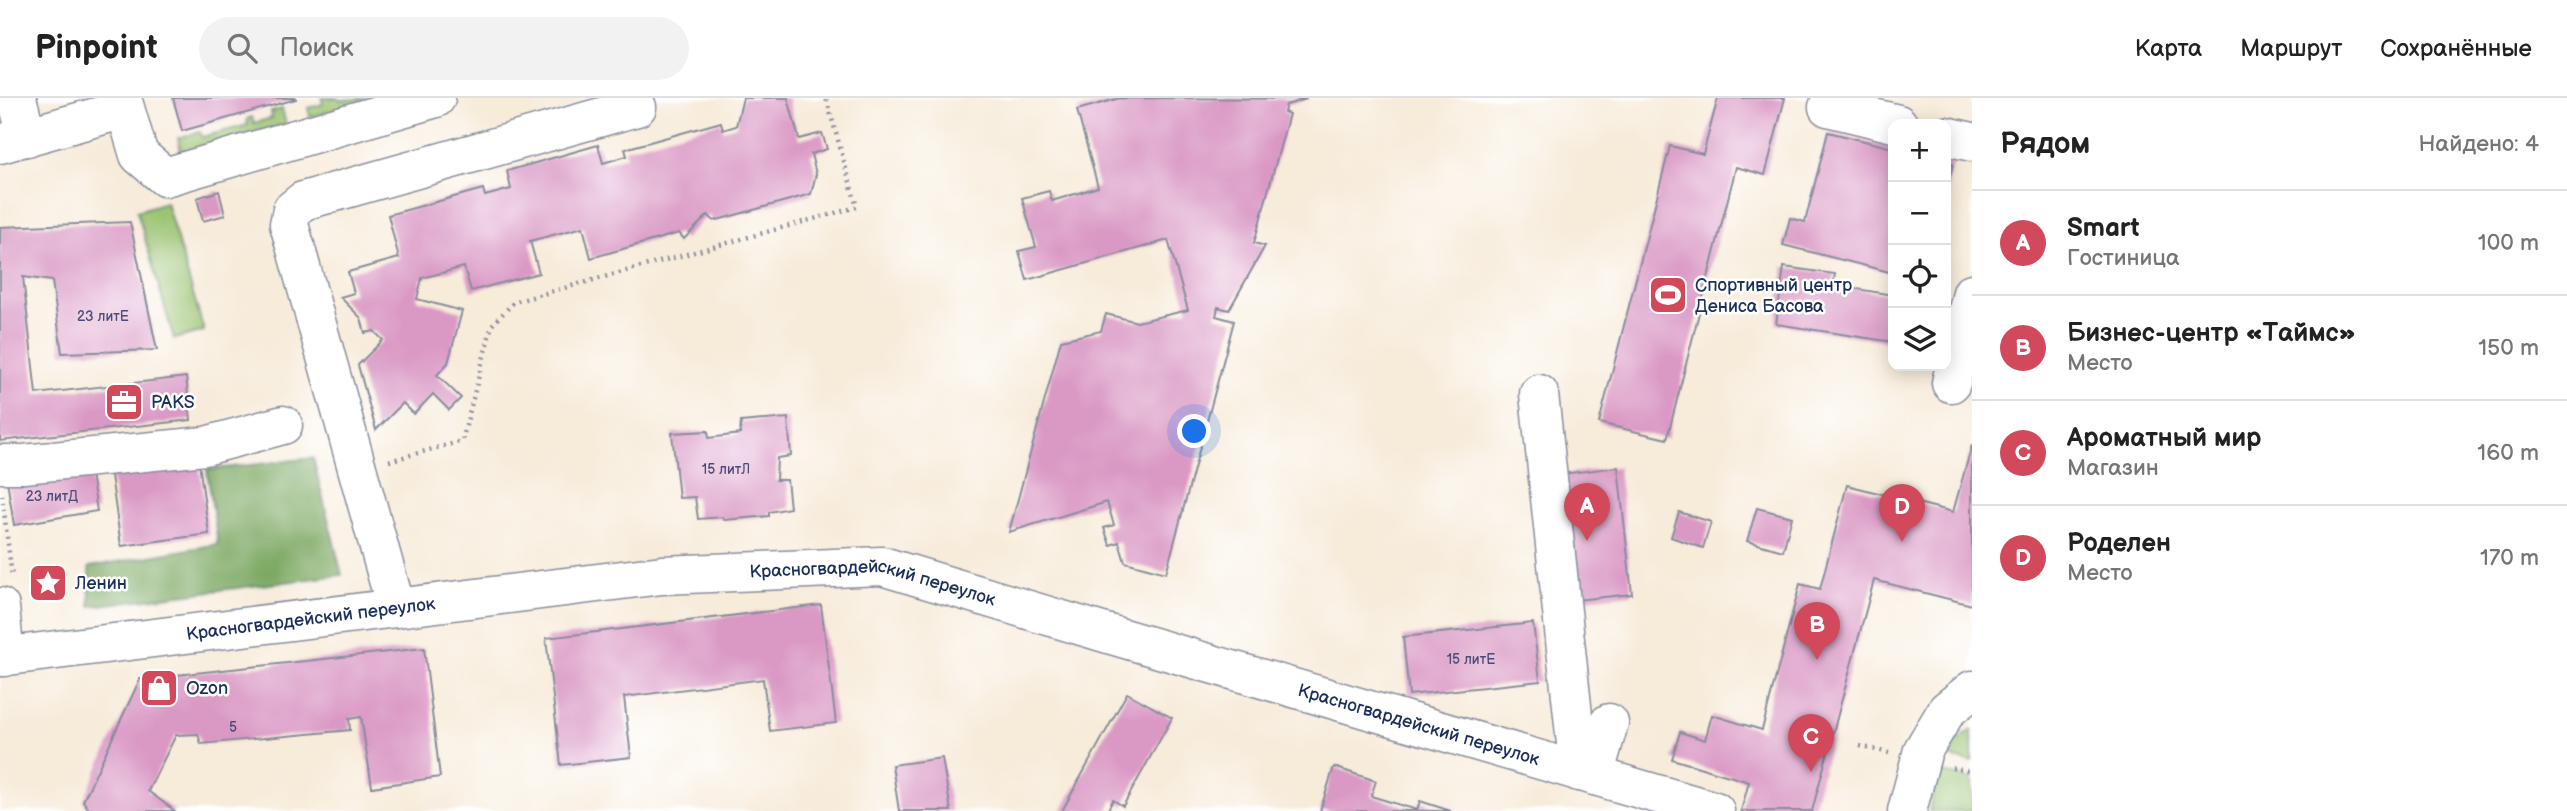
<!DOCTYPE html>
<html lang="ru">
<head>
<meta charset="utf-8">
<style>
	body { margin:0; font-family:"Balsamiq Sans",sans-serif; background:#f2f2f2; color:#222 }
	.controls { position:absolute; right:21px; top:21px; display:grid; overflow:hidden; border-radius:14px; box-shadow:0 4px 18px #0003 }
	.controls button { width:63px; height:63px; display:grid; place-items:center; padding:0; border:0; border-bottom:2px solid #e0e0e0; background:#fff; color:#222; font:35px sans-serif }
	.you { position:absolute; left:1195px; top:334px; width:24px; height:24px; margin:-18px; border:5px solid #fff; border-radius:50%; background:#1a73e8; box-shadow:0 0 0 10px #1a73e833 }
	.badge { display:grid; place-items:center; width:46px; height:46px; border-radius:50%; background:#d1495b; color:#fff; font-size:23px; font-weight:700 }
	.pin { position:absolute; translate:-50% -58px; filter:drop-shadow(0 2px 4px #0008) }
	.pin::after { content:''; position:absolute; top:37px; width:24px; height:21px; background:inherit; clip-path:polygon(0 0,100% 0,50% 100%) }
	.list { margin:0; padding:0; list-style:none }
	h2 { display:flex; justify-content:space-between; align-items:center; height:91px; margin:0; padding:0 28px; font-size:30px }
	h2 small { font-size:23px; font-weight:400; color:#767676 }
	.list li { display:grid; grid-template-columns:46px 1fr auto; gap:21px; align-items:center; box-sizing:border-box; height:105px; padding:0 28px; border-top:2px solid #e0e0e0 }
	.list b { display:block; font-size:26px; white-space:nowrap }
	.list p { margin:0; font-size:23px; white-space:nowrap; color:#767676 }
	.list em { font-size:23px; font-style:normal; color:#767676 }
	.icon { flex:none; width:38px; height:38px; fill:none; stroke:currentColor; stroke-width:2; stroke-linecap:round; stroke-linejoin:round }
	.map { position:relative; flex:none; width:1972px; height:713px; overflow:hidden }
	header { display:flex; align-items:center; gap:42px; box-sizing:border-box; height:98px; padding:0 35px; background:#fff; border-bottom:2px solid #e0e0e0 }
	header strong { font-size:33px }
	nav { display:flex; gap:38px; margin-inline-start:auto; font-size:24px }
	.search { width:490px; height:63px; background:#f2f2f2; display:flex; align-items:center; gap:18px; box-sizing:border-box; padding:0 24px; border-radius:38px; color:#767676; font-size:26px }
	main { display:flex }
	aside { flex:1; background:#fff }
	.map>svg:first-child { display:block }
	.green { fill:#98c16d; stroke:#5a7866; stroke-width:2 }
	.forest { fill:#7aa760; stroke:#4a6b5f; stroke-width:2 }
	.building { fill:#da99c5 }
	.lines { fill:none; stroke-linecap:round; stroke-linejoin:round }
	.minor-casing { stroke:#898d9c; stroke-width:41 }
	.major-casing { stroke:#898d9c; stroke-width:41 }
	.path { stroke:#898d9c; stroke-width:4.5; stroke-dasharray:2 5; stroke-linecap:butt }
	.minor { stroke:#fff; stroke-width:38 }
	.major { stroke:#fff; stroke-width:38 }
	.labels { text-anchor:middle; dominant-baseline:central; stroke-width:5; stroke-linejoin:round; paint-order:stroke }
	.number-label { font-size:14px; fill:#4b4a78 }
	.poi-label { font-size:18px; fill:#1b2f5e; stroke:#fff; text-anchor:start }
	.street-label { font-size:18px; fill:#1b2f5e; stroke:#fff }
</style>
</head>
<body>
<header>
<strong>Pinpoint</strong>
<div class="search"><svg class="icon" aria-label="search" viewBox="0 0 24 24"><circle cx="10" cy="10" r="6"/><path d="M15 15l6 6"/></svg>Поиск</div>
<nav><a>Карта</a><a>Маршрут</a><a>Сохранённые</a></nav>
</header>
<main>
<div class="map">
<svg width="1972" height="713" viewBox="0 0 1972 713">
	<rect width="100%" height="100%" fill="#fff"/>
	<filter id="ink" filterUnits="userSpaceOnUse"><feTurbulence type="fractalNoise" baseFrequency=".0143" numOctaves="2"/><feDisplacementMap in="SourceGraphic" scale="14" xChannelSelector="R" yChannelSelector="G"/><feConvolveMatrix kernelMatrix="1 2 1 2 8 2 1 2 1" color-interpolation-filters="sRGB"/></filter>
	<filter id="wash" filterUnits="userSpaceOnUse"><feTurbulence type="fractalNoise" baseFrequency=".00686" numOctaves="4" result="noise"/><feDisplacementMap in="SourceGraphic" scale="28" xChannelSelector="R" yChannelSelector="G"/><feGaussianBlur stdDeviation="1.57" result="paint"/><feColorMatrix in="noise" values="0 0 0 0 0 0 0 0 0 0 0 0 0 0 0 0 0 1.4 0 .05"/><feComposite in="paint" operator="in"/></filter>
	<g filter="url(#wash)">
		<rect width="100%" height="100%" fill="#f7ebd9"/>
		<g class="green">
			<polygon points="322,0 338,0 339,2 381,0 310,19 308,10 323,6"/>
			<polygon points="282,11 286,26 181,54 178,40 200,34 202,39 248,27 247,21 252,19 254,25 272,20 271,14"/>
			<polygon points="166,104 204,233 174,241 137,113"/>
			<polygon points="1972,632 1972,664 1945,658 1954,645"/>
			<polygon points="1939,674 1972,681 1972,713 1929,713"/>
		</g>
		<polygon class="forest" points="313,360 342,477 90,508 89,469 218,446 207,372"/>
		<g id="blocks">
			<g class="building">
				<polygon points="173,0 296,0 296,1 182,33"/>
				<polygon points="743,0 788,0 799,41 822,35 827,51 811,56 816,76 811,96 714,123 708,117 684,141 679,135 591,160 583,129 530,143 539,175 471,193 464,169 422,180 417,201 462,213 448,265 437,277 461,300 449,312 433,296 414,316 403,305 376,332 358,267 383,242 374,233 365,235 361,220 340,199 354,195 348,174 399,160 388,117 483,91 485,98 511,91 507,73 598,47 603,65 627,58 625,51 721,24 723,32 736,28"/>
				<polygon points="1120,0 1307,1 1286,7 1284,14 1289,16 1254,145 1265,148 1229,212 1218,209 1216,218 1234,223 1166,475 1125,464 1119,444 1110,447 1104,430 1114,427 1107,404 1009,434 1061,242 1101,233 1106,216 1137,224 1188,212 1168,142 1027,182 1019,153 1036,149 1022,100 1049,93 1052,103 1098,89 1077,12"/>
				<polygon points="1718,0 1785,0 1765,77 1736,69 1667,341 1599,325 1670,48 1703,56"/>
				<polygon points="1828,34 1893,50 1893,175 1783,147 1790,120 1805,124"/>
				<polygon points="1946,64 1953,66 1947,92 1946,92"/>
				<polygon points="219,93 225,117 203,123 197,100"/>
				<polygon points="130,124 157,252 62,255 52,183 23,179 36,296 186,279 191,322 0,343 0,129"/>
				<polygon points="1784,169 1835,176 1833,187 1893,197 1893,244 1776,226"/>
				<polygon points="788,320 791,358 777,360 776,382 787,382 790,410 769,414 769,418 724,422 723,419 698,421 695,399 679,400 672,335 708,333 709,340 740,336 741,324"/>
				<polygon points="1972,347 1972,507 1874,482 1812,713 1741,713 1749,684 1672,661 1680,634 1705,642 1712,617 1762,632 1800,486 1820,491 1847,387 1953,414"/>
				<polygon points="198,358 209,436 121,448 110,370"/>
				<polygon points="1618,369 1632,496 1567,503 1553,377"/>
				<polygon points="90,370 97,413 14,427 7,383"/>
				<polygon points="1757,410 1792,419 1783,453 1747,443"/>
				<polygon points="1679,414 1711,424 1703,450 1671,439"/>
				<polygon points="821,507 836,625 770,633 763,581 624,599 631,659 561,667 546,540"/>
				<polygon points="1533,525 1540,583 1409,597 1403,539"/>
				<polygon points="424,550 440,679 372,689 361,619 349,621 350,632 201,646 198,636 176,637 148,693 175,713 90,713 83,703 140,581"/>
				<polygon points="1127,595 1172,620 1123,708 1113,702 1107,713 1062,713"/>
				<polygon points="942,660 951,713 899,713 892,667"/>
				<polygon points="1334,669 1376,683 1371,698 1417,712 1420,703 1451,713 1320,713"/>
			</g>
		</g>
	</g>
	<g filter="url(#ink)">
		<use href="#blocks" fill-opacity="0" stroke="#898d9c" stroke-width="2"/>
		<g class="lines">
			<defs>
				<g id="minor">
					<polyline points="17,0 27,39"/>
					<polyline points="122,0 139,57 165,79 436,0"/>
					<polyline points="1828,9 1898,26"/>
					<polyline points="1946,38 1972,44"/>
					<polyline points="0,46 125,11"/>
					<polyline points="1951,285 1972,195"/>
					<polyline points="1539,296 1579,674"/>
					<polyline points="0,366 23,366 205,348 283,327"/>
					<polyline points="0,509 5,559"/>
					<polyline points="396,510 289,126 292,112 303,103 637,9"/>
					<path id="s1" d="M0,559L662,477L882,468L1112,537L1715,713"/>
					<polyline points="1594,678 1609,625"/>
				</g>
				<polyline id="major" points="1907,713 1923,652 1947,612 1972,592"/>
			</defs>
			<use href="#minor" class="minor-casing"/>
			<use href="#major" class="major-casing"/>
			<g class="path">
				<polyline points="389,363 462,343 492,227 514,204 857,109 826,0"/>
				<polyline points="2,397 12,479"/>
				<polyline points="1860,648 1889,655"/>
				<polyline points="1952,670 1972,674"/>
			</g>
			<use href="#minor" class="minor"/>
			<use href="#major" class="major"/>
		</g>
	</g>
	<defs>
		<symbol id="stadium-square" viewBox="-11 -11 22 22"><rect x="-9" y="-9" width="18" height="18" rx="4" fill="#d1495b" stroke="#fff"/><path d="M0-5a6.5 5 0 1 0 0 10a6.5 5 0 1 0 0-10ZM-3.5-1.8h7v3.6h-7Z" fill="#fff"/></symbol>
		<symbol id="office-square" viewBox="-11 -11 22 22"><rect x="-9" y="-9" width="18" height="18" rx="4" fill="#d1495b" stroke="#fff"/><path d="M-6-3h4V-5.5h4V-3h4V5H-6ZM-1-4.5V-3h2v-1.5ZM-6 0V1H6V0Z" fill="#fff"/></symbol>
		<symbol id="sight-square" viewBox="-11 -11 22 22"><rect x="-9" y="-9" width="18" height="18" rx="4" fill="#d1495b" stroke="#fff"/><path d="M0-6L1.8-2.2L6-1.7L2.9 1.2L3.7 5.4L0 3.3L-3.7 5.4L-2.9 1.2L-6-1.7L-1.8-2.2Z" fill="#fff"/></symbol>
		<symbol id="shop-square" viewBox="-11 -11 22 22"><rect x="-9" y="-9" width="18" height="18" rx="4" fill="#d1495b" stroke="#fff"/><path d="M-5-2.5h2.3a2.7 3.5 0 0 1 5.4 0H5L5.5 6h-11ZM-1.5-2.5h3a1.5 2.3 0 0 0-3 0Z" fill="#fff"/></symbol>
	</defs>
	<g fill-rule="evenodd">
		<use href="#stadium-square" x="1646" y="175" width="44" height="44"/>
		<use href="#office-square" x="102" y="282" width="44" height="44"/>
		<use href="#sight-square" x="26" y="463" width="44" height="44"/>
		<use href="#shop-square" x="137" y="568" width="44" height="44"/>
	</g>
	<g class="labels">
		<g class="number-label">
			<text x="103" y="218">23 литЕ</text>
			<text x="726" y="371">15 литЛ</text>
			<text x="52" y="398">23 литД</text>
			<text x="1471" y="561">15 литЕ</text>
			<text x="233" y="629">5</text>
		</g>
		<g class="poi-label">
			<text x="1695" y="187">Спортивный центр<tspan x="1695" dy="21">Дениса Басова</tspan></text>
			<text x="151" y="304">PAKS</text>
			<text x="75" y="485">Ленин</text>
			<text x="186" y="590">Ozon</text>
		</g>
		<g class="street-label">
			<text stroke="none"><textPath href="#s1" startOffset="880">Красногвардейский переулок</textPath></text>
			<text stroke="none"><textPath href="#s1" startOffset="313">Красногвардейский переулок</textPath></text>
			<text stroke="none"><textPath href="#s1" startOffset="1447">Красногвардейский переулок</textPath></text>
		</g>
	</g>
</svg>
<div class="controls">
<button>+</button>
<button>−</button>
<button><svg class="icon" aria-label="locate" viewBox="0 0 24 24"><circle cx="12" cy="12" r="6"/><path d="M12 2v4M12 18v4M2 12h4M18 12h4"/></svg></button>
<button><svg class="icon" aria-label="layers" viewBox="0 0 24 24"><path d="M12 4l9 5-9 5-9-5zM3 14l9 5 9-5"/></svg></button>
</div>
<div class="you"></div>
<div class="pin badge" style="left:1587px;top:443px">A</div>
<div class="pin badge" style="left:1817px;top:562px">B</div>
<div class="pin badge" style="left:1811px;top:674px">C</div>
<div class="pin badge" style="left:1902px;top:444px">D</div>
</div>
<aside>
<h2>Рядом<small>Найдено: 4</small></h2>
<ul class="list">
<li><span class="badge">A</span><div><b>Smart</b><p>Гостиница</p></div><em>100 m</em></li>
<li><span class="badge">B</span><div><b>Бизнес-центр «Таймс»</b><p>Место</p></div><em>150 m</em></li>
<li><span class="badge">C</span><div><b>Ароматный мир</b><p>Магазин</p></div><em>160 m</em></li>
<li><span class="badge">D</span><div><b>Роделен</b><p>Место</p></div><em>170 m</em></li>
</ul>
</aside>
</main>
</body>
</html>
